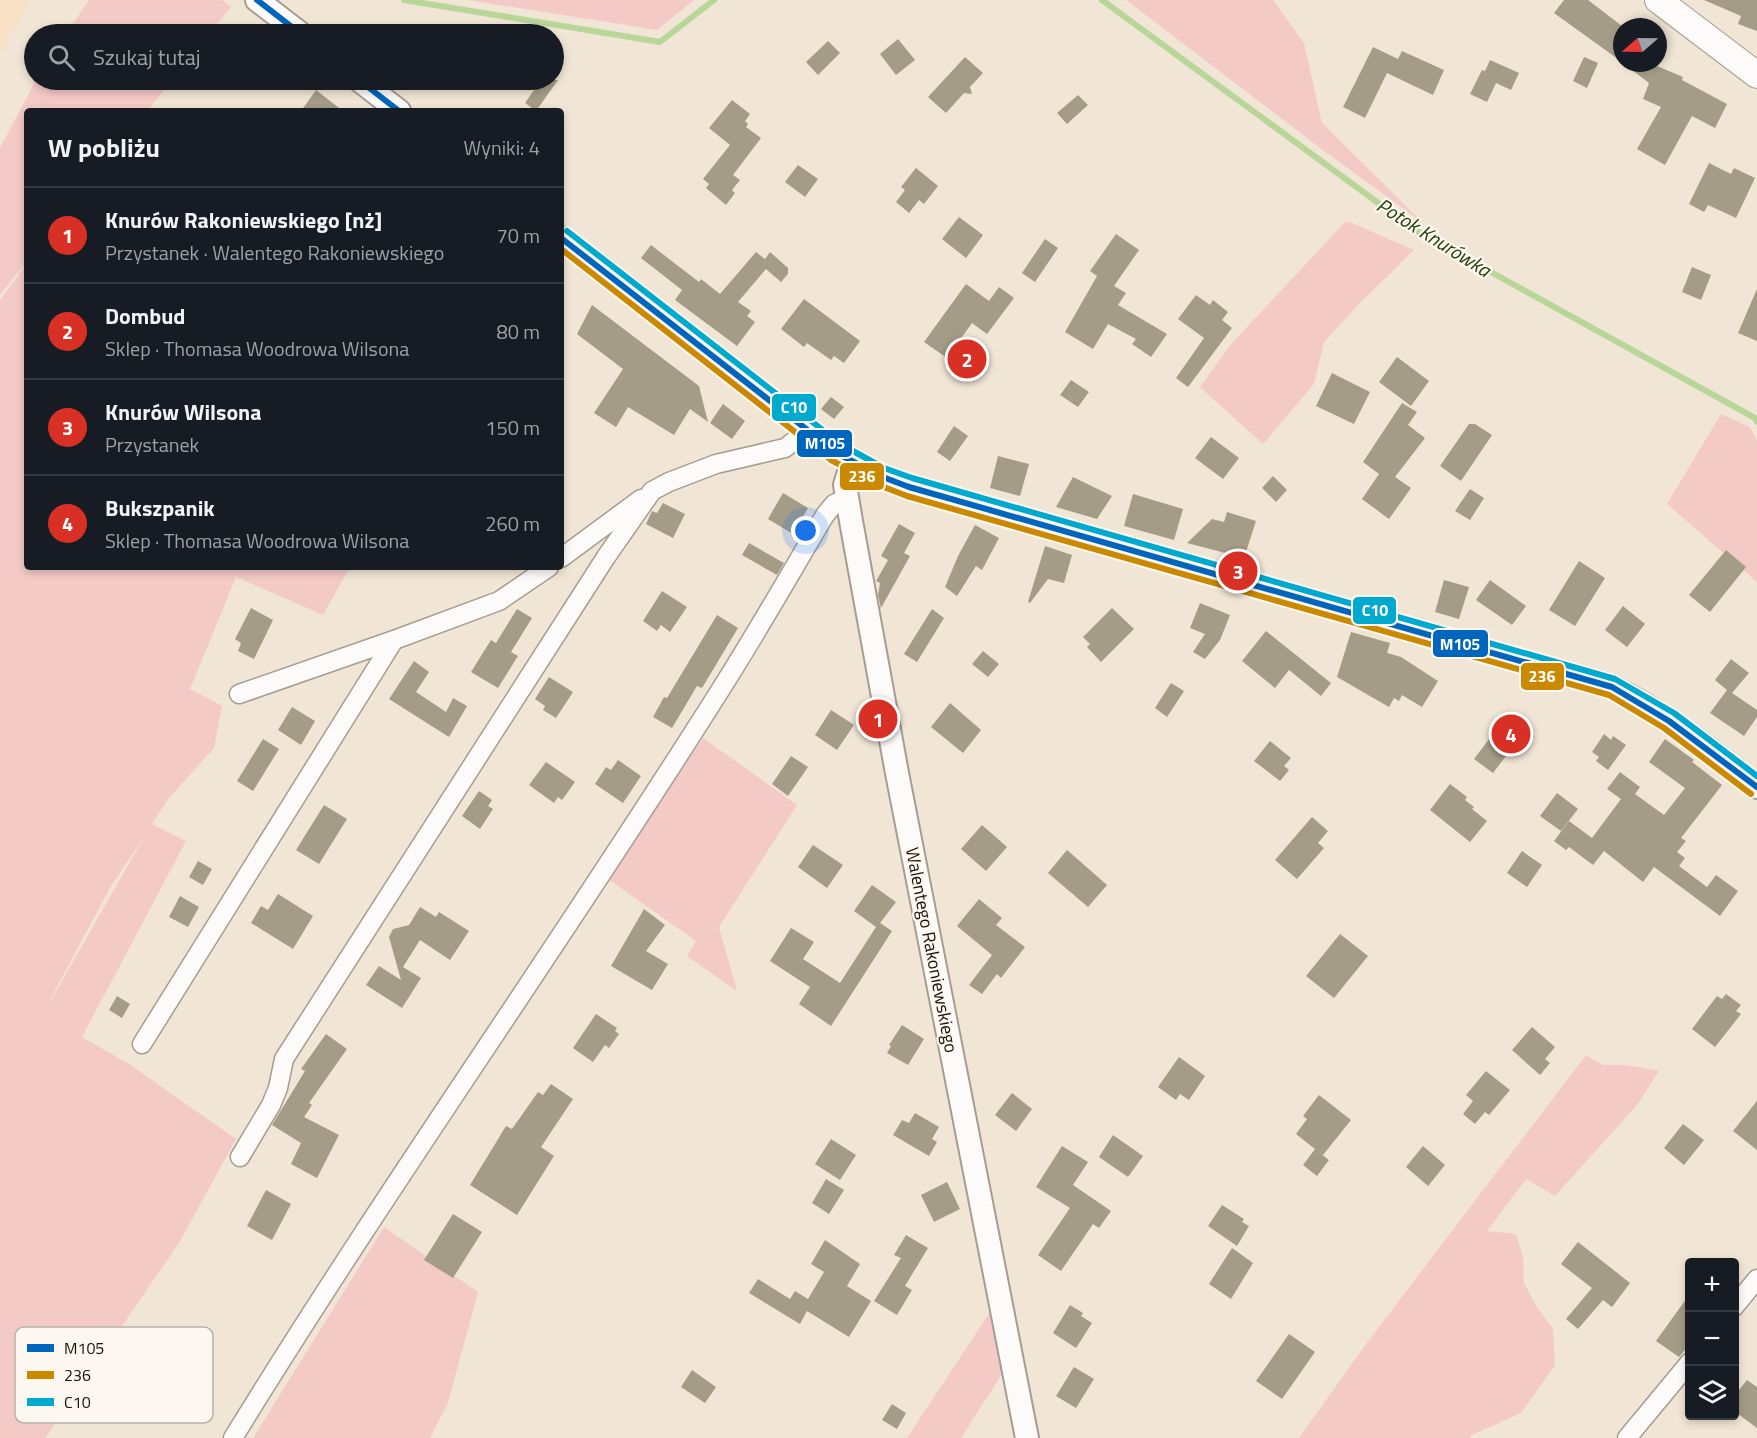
<!DOCTYPE html>
<html lang="pl">
<head>
<meta charset="utf-8">
<style>
	body { margin:0; font-family:"Titillium Web",sans-serif; background:#20242c; color:#f1f3f6 }
	.controls { position:absolute; right:18px; bottom:18px; display:grid; overflow:hidden; border-radius:6px; box-shadow:0 3px 9px #0003 }
	.controls button { width:54px; height:54px; display:grid; place-items:center; padding:0; border:0; border-bottom:2px solid #363941; background:#171b24; color:#f1f3f6; font:30px sans-serif }
	.compass { position:absolute; left:1613px; top:18px; width:54px; height:54px; border-radius:50%; background:#171b24; box-shadow:0 3px 9px #0003; rotate:250deg }
	.you { position:absolute; left:806px; top:531px; width:21px; height:21px; margin:-15px; border:4px solid #fff; border-radius:50%; background:#1a73e8; box-shadow:0 0 0 9px #1a73e833 }
	.badge { display:grid; place-items:center; width:39px; height:39px; border-radius:50%; background:#d93025; color:#fff; font-size:20px; font-weight:700 }
	.pin { position:absolute; translate:-50% -50%; border:3px solid #fff; box-shadow:0 2px 6px #0006 }
	.list { margin:0; padding:0; list-style:none }
	h2 { display:flex; justify-content:space-between; align-items:center; height:78px; margin:0; padding:0 24px; font-size:26px }
	h2 small { font-size:20px; font-weight:400; color:#9ea1a6 }
	.list li { display:grid; grid-template-columns:39px 1fr auto; gap:18px; align-items:center; box-sizing:border-box; height:96px; padding:0 24px; border-top:2px solid #363941 }
	.list b { display:block; font-size:22px; white-space:nowrap }
	.list p { margin:0; font-size:20px; white-space:nowrap; color:#9ea1a6 }
	.list em { font-size:20px; font-style:normal; color:#9ea1a6 }
	.icon { flex:none; width:33px; height:33px; fill:none; stroke:currentColor; stroke-width:2; stroke-linecap:round; stroke-linejoin:round }
	.map { position:relative; flex:none; width:1757px; height:1438px; overflow:hidden }
	.search { position:absolute; background:#171b24; box-shadow:0 3px 9px #0003; left:24px; top:24px; width:540px; height:66px; display:flex; align-items:center; gap:15px; box-sizing:border-box; padding:0 21px; border-radius:33px; color:#9ea1a6; font-size:22px }
	.panel { position:absolute; background:#171b24; box-shadow:0 3px 9px #0003; left:24px; top:108px; width:540px; height:462px; border-radius:6px }
	.map>svg:first-child { display:block }
	.built { fill:#f8e1c4 }
	.green { fill:#f4cac6; fill-rule:evenodd }
	.lines { fill:none; stroke-linecap:round; stroke-linejoin:round }
	.stream { stroke:#b8d698; stroke-width:6 }
	.building { fill:#a59c87 }
	.minor-casing { stroke:#a69d90; stroke-width:21 }
	.tertiary-casing { stroke:#a69d90; stroke-width:26 }
	.secondary-casing { stroke:#a69d90; stroke-width:28 }
	.minor { stroke:#fdfbf9; stroke-width:18 }
	.tertiary { stroke:#fdfbf9; stroke-width:22 }
	.secondary { stroke:#fdfbf9; stroke-width:26 }
	.bus-1-casing { stroke:#fcf7f0; stroke-width:10 }
	.bus-2-casing { stroke:#fcf7f0; stroke-width:10 }
	.bus-3-casing { stroke:#fcf7f0; stroke-width:10 }
	.bus-1 { stroke:#0065bd; stroke-width:6 }
	.bus-2 { stroke:#cb8801; stroke-width:6 }
	.bus-3 { stroke:#00a9ce; stroke-width:6 }
	.labels { text-anchor:middle; dominant-baseline:central; stroke-width:4.5; stroke-linejoin:round; paint-order:stroke }
	.street-label { font-size:18px; fill:#1a1105; stroke:#fcf7f0 }
	.water-label { font-size:20px; font-style:italic; fill:#1f3c01; stroke:#fcf7f0 }
	.key { fill:#fcf7f0; stroke:#b8b2aa; stroke-width:1.5 }
	.key-label { font-size:16px; fill:#1a1105 }
	.line-badge { stroke:#fcf7f0; stroke-width:2 }
	.badge-label { font-size:16px; text-anchor:middle; font-weight:bold; fill:#fff }
</style>
</head>
<body>
<div class="map">
<svg width="1757" height="1438" viewBox="0 0 1757 1438">
	<rect width="100%" height="100%" fill="#f1e6d6"/>
	<polygon class="built" points="0,0 30,0 0,54"/>
	<g class="green">
		<polygon points="89,0 222,0 231,7 209,34 66,34"/>
		<polygon points="468,0 694,0 657,30"/>
		<polygon points="1126,0 1273,0 1304,43 1322,123 1422,222 1324,151"/>
		<polygon points="36,80 172,80 147,111 27,111 27,261 0,295 0,148"/>
		<polygon points="1345,222 1352,223 1414,250 1359,304 1324,342 1314,384 1263,444 1200,387 1232,343"/>
		<path d="M27,263V567H350L323,615L236,577L190,689L222,706L214,748L169,798L152,824L186,841L82,1037L129,1064L236,1139L179,1243L45,1438H0V300ZM144,837L51,1000H50L111,886Z"/>
		<polygon points="1721,414 1750,427 1757,441 1757,582 1667,504"/>
		<polygon points="703,738 797,805 719,927 737,991 687,956 696,941 608,879"/>
		<polygon points="1586,1055 1603,1065 1626,1065 1659,1071 1637,1105 1555,1196 1526,1179 1487,1231 1516,1234 1523,1257 1524,1283 1537,1307 1553,1329 1555,1365 1521,1413 1472,1435 1470,1438 1299,1438 1366,1344"/>
		<polygon points="384,1227 478,1292 448,1403 430,1438 253,1438"/>
		<polygon points="992,1309 1004,1371 961,1438 907,1438"/>
	</g>
	<g class="lines">
		<g class="stream">
			<polyline points="404,0 660,42 714,0"/>
			<polyline points="1102,0 1415,230 1755,418 1757,422"/>
		</g>
	</g>
	<g class="building">
		<polygon points="1564,0 1588,0 1622,26 1622,62 1554,13"/>
		<polygon points="1704,0 1757,0 1757,31 1738,24 1741,16"/>
		<polygon points="898,39 915,60 896,75 880,54"/>
		<polygon points="828,41 840,53 818,75 806,62"/>
		<polygon points="1373,47 1398,59 1402,51 1444,70 1433,95 1387,73 1365,118 1343,107"/>
		<polygon points="965,57 983,73 970,87 972,94 964,93 946,113 928,97"/>
		<polygon points="1584,57 1598,63 1587,88 1573,81"/>
		<polygon points="1490,60 1519,73 1511,90 1496,83 1487,102 1470,94 1482,70 1485,71"/>
		<polygon points="1623,63 1650,63 1683,77 1682,80 1727,104 1715,128 1692,116 1665,165 1637,149 1661,107 1643,99 1649,83"/>
		<polygon points="541,80 558,80 536,111 525,103"/>
		<polygon points="316,90 343,111 301,111"/>
		<polygon points="1078,95 1088,105 1067,124 1057,113"/>
		<polygon points="732,100 750,114 745,121 748,124 746,127 761,138 733,175 740,180 732,190 735,193 726,205 706,188 709,184 703,179 730,145 709,128"/>
		<polygon points="1709,163 1731,174 1734,168 1755,178 1736,218 1708,205 1704,212 1689,204"/>
		<polygon points="798,165 818,179 805,197 785,182"/>
		<polygon points="916,168 938,186 924,204 919,200 909,213 896,202 905,190 901,187"/>
		<polygon points="959,217 983,235 966,258 942,239"/>
		<polygon points="1116,234 1139,250 1114,286 1126,293 1118,305 1167,334 1151,357 1132,344 1136,339 1108,324 1093,349 1065,332 1097,276 1090,271"/>
		<polygon points="1045,239 1058,248 1035,282 1022,273"/>
		<polygon points="651,245 699,282 701,279 720,294 756,252 765,259 770,252 788,268 788,274 781,282 766,269 738,302 751,311 747,316 755,322 737,346 675,300 682,290 641,258"/>
		<polygon points="1692,267 1711,275 1701,300 1682,292"/>
		<polygon points="966,284 989,301 999,287 1014,298 987,334 972,323 947,358 924,342"/>
		<polygon points="1757,289 1757,341 1738,333"/>
		<polygon points="1196,295 1210,305 1213,300 1228,312 1222,320 1232,328 1188,387 1176,378 1204,338 1178,319"/>
		<polygon points="804,299 860,341 844,363 834,356 831,360 807,343 804,347 781,329"/>
		<polygon points="592,305 699,386 708,422 690,409 674,435 628,407 616,427 594,413 623,369 577,334"/>
		<polygon points="1397,357 1429,381 1411,406 1379,382"/>
		<polygon points="1332,373 1370,392 1354,424 1316,406"/>
		<polygon points="1071,380 1089,392 1078,407 1060,395"/>
		<polygon points="831,397 844,407 834,419 821,409"/>
		<polygon points="1402,403 1417,412 1408,425 1425,438 1395,477 1411,488 1389,519 1362,499 1379,474 1363,462"/>
		<polygon points="723,404 745,421 732,439 710,423"/>
		<polygon points="1469,424 1475,424 1492,435 1461,481 1440,466"/>
		<polygon points="954,426 968,436 950,461 937,452"/>
		<polygon points="1211,437 1239,458 1223,479 1195,458"/>
		<polygon points="998,456 1029,464 1020,496 990,488"/>
		<polygon points="1273,476 1287,490 1276,502 1262,488"/>
		<polygon points="1073,477 1112,496 1097,519 1056,507"/>
		<polygon points="1470,489 1484,498 1470,520 1455,511"/>
		<polygon points="783,493 808,508 793,534 768,519"/>
		<polygon points="1133,494 1183,509 1174,540 1124,526"/>
		<polygon points="663,503 685,514 673,538 646,524 652,511 657,513"/>
		<polygon points="1227,512 1256,521 1244,558 1187,543 1212,519 1224,522"/>
		<polygon points="899,524 915,533 904,553 910,556 881,608 878,595 880,583 876,581 888,560 881,556"/>
		<polygon points="975,525 999,538 982,570 976,566 957,596 945,587 958,556"/>
		<polygon points="749,543 784,563 777,575 742,555"/>
		<polygon points="1045,546 1072,555 1064,583 1048,579 1030,603 1028,602"/>
		<polygon points="1726,550 1746,567 1710,612 1689,595"/>
		<polygon points="1579,561 1605,578 1575,626 1549,610"/>
		<polygon points="1444,580 1469,587 1459,619 1435,612"/>
		<polygon points="1490,580 1526,606 1512,625 1476,600"/>
		<polygon points="662,591 687,607 670,632 661,625 657,631 643,621"/>
		<polygon points="1200,603 1230,615 1220,640 1205,659 1193,652 1205,634 1190,628"/>
		<polygon points="1623,606 1645,624 1627,647 1605,630"/>
		<polygon points="251,608 273,620 254,659 238,651 241,643 235,639"/>
		<polygon points="1112,608 1134,629 1101,662 1087,647 1090,644 1083,637"/>
		<polygon points="517,609 532,618 511,652 518,656 498,688 471,672 491,640 496,643"/>
		<polygon points="932,609 944,618 917,662 904,654"/>
		<polygon points="717,615 738,628 702,688 697,686 672,728 653,717 664,697 667,698"/>
		<polygon points="1266,631 1331,683 1321,696 1289,670 1275,688 1242,661"/>
		<polygon points="1351,632 1390,643 1387,653 1401,657 1438,681 1422,707 1402,695 1399,701 1394,698 1389,707 1337,677"/>
		<polygon points="983,651 999,664 988,677 972,664"/>
		<polygon points="1731,659 1749,673 1732,693 1757,710 1757,717 1744,736 1710,713 1727,690 1715,680"/>
		<polygon points="414,661 429,672 416,692 446,712 453,698 467,706 449,737 389,699"/>
		<polygon points="549,677 573,692 556,718 543,710 545,706 535,699"/>
		<polygon points="1171,683 1184,691 1167,717 1155,708"/>
		<polygon points="950,703 981,730 963,753 931,727"/>
		<polygon points="292,707 315,721 301,745 278,730"/>
		<polygon points="831,710 854,725 837,750 815,735"/>
		<polygon points="1506,717 1525,731 1493,773 1474,759"/>
		<polygon points="1604,734 1611,740 1613,736 1626,745 1608,770 1596,761 1599,757 1592,752"/>
		<polygon points="263,739 279,749 253,791 237,781"/>
		<polygon points="1665,739 1694,760 1692,762 1722,785 1681,838 1686,841 1677,852 1685,858 1679,866 1707,887 1716,875 1738,891 1720,916 1654,867 1643,882 1604,851 1593,865 1569,847 1566,850 1554,841 1569,821 1592,838 1621,799 1607,789 1620,772 1640,787 1635,794 1664,815 1685,788 1649,762"/>
		<polygon points="1270,741 1291,758 1284,766 1289,770 1280,781 1254,761"/>
		<polygon points="791,756 808,767 788,796 772,784"/>
		<polygon points="618,760 641,776 623,803 595,784 606,767 611,770"/>
		<polygon points="546,762 575,782 562,800 558,797 554,803 529,785"/>
		<polygon points="1450,784 1467,797 1465,800 1474,807 1472,809 1487,821 1470,842 1430,810"/>
		<polygon points="479,791 492,800 488,806 493,809 480,829 462,816"/>
		<polygon points="1557,793 1578,809 1561,831 1540,816"/>
		<polygon points="324,805 347,819 319,864 296,850"/>
		<polygon points="1312,817 1328,831 1318,843 1324,848 1297,879 1275,860"/>
		<polygon points="982,825 1007,847 986,871 961,849"/>
		<polygon points="813,845 843,865 827,888 798,867"/>
		<polygon points="1067,850 1107,885 1088,907 1048,873"/>
		<polygon points="1522,851 1542,865 1527,887 1507,873"/>
		<polygon points="198,861 212,869 203,885 189,877"/>
		<polygon points="872,885 896,902 880,923 892,931 831,1026 799,1004 810,987 770,961 791,928 814,942 803,959 840,983 876,927 854,911"/>
		<polygon points="278,894 313,916 293,949 251,923 261,906 268,910"/>
		<polygon points="180,896 199,907 188,927 169,917"/>
		<polygon points="979,899 1002,918 996,925 1025,947 1001,978 997,974 982,994 969,985 992,955 957,926"/>
		<polygon points="420,907 436,917 439,912 469,931 450,960 420,940 403,967 421,978 402,1008 366,985 379,966 401,980 389,937 393,929 409,925"/>
		<polygon points="644,909 665,925 646,951 668,964 652,990 611,966"/>
		<polygon points="1340,934 1368,956 1334,998 1306,976"/>
		<polygon points="1726,994 1741,1005 1736,1011 1741,1014 1715,1047 1692,1029 1717,996 1722,999"/>
		<polygon points="117,996 130,1004 122,1018 109,1010"/>
		<polygon points="596,1014 617,1028 615,1031 619,1034 609,1048 605,1045 593,1062 573,1048"/>
		<polygon points="902,1025 924,1039 908,1065 887,1053 891,1046 889,1045"/>
		<polygon points="1532,1027 1555,1047 1545,1059 1550,1063 1540,1075 1512,1050"/>
		<polygon points="326,1034 347,1049 309,1103 312,1105 304,1117 339,1135 317,1178 291,1164 301,1143 272,1125 305,1071 301,1069"/>
		<polygon points="1179,1057 1205,1076 1189,1100 1180,1094 1176,1100 1158,1087"/>
		<polygon points="1486,1071 1510,1090 1489,1115 1485,1112 1475,1124 1463,1114 1473,1101 1466,1095"/>
		<polygon points="551,1084 573,1099 541,1147 554,1156 517,1215 470,1185 506,1126 512,1129 538,1092 543,1095"/>
		<polygon points="1012,1093 1032,1109 1016,1131 995,1115"/>
		<polygon points="1319,1095 1351,1120 1323,1155 1320,1153 1329,1160 1317,1176 1303,1165 1315,1149 1296,1134 1307,1119 1303,1116"/>
		<polygon points="1757,1101 1757,1150 1733,1131"/>
		<polygon points="915,1113 939,1127 932,1139 937,1142 929,1156 893,1135 902,1120 909,1123"/>
		<polygon points="1683,1124 1704,1140 1684,1165 1664,1148"/>
		<polygon points="1113,1135 1143,1156 1128,1177 1099,1157"/>
		<polygon points="831,1139 856,1155 840,1180 815,1164"/>
		<polygon points="1062,1146 1088,1162 1073,1185 1111,1211 1099,1228 1093,1224 1061,1271 1038,1255 1070,1208 1036,1187"/>
		<polygon points="1423,1146 1445,1165 1428,1186 1406,1167"/>
		<polygon points="826,1179 844,1190 829,1214 812,1203"/>
		<polygon points="947,1182 960,1209 934,1222 921,1195"/>
		<polygon points="266,1190 291,1204 272,1240 247,1226"/>
		<polygon points="1222,1205 1244,1219 1242,1222 1249,1226 1237,1246 1208,1226"/>
		<polygon points="453,1214 482,1232 453,1278 424,1260"/>
		<polygon points="906,1235 928,1248 905,1286 912,1290 897,1315 874,1301 901,1258 894,1255"/>
		<polygon points="825,1240 860,1264 847,1286 871,1301 849,1337 807,1311 800,1324 749,1293 758,1279 790,1299 795,1291 808,1299 824,1272 811,1264"/>
		<polygon points="1578,1242 1630,1283 1612,1307 1603,1300 1578,1329 1566,1319 1592,1288 1561,1264"/>
		<polygon points="1232,1248 1253,1263 1231,1299 1209,1284"/>
		<polygon points="1689,1295 1689,1345 1679,1357 1656,1341"/>
		<polygon points="1070,1305 1083,1313 1081,1316 1092,1323 1076,1348 1053,1333"/>
		<polygon points="1289,1334 1315,1352 1282,1399 1256,1381"/>
		<polygon points="1074,1367 1094,1379 1076,1408 1056,1396"/>
		<polygon points="692,1370 716,1387 705,1403 681,1387"/>
		<polygon points="1747,1380 1757,1387 1757,1428 1734,1411 1734,1396"/>
		<polygon points="892,1404 906,1413 897,1429 882,1420"/>
	</g>
	<g class="lines">
		<defs>
			<g id="minor">
				<polyline points="561,558 641,499"/>
				<polyline points="239,694 394,640 499,601 549,567"/>
				<polyline points="142,1044 394,640"/>
				<polyline points="240,1157 271,1105 278,1088 284,1059 606,557 652,491 669,482 716,464 785,448 808,430"/>
				<polyline points="1734,1307 1757,1279"/>
				<path d="M233,1438C391,1181 566,936 726,681C760,627 792,571 825,515L834,504L847,498"/>
				<polyline points="1627,1438 1690,1362"/>
			</g>
			<g id="tertiary">
				<polyline points="257,0 301,34"/>
				<polyline points="359,80 399,111"/>
				<path d="M561,238L837,453L880,476L909,487L1612,687C1665,713 1711,751 1757,787"/>
				<polyline points="852,462 845,485 851,521 897,773 1027,1438"/>
			</g>
			<polyline id="secondary" points="1658,0 1757,75"/>
		</defs>
		<use href="#minor" class="minor-casing"/>
		<use href="#tertiary" class="tertiary-casing"/>
		<use href="#secondary" class="secondary-casing"/>
		<use href="#minor" class="minor"/>
		<use href="#tertiary" class="tertiary"/>
		<use href="#secondary" class="secondary"/>
		<defs>
			<g id="bus-1">
				<polyline points="257,0 301,34"/>
				<polyline points="359,80 399,111"/>
				<polyline points="561,238 837,453 880,476 909,487 1612,687 1669,721 1757,787"/>
			</g>
			<polyline id="bus-2" points="561,249 831,460 876,484 907,496 1609,695 1664,728 1751,794"/>
			<polyline id="bus-3" points="567,231 842,445 884,468 912,478 1615,679 1674,713 1757,776"/>
		</defs>
		<use href="#bus-1" class="bus-1-casing"/>
		<use href="#bus-2" class="bus-2-casing"/>
		<use href="#bus-3" class="bus-3-casing"/>
		<use href="#bus-1" class="bus-1"/>
		<use href="#bus-2" class="bus-2"/>
		<use href="#bus-3" class="bus-3"/>
	</g>
	<g class="labels">
		<g class="street-label">
			<text transform="translate(932 950) rotate(79)">Walentego Rakoniewskiego</text>
		</g>
		<g class="water-label">
			<text transform="translate(1434 237) rotate(32)">Potok Knurówka</text>
		</g>
	</g>
	<rect x="15" y="1327" width="198" height="96" rx="9" class="key"/>
	<rect x="27" y="1344" width="27" height="8" fill="#0065bd"/>
	<rect x="27" y="1371" width="27" height="8" fill="#cb8801"/>
	<rect x="27" y="1398" width="27" height="8" fill="#00a9ce"/>
	<g class="key-label">
		<text x="64" y="1354">M105</text>
		<text x="64" y="1381">236</text>
		<text x="64" y="1408">C10</text>
	</g>
	<g class="line-badge">
		<rect x="771" y="393" width="46" height="29" rx="6" fill="#00a9ce"/>
		<rect x="796" y="429" width="57" height="29" rx="6" fill="#0065bd"/>
		<rect x="839" y="462" width="46" height="29" rx="6" fill="#cb8801"/>
		<rect x="1352" y="596" width="45" height="29" rx="6" fill="#00a9ce"/>
		<rect x="1432" y="629" width="57" height="29" rx="6" fill="#0065bd"/>
		<rect x="1520" y="662" width="45" height="29" rx="6" fill="#cb8801"/>
	</g>
	<g class="badge-label">
		<text x="794" y="413">C10</text>
		<text x="825" y="449">M105</text>
		<text x="862" y="482">236</text>
		<text x="1375" y="616">C10</text>
		<text x="1460" y="650">M105</text>
		<text x="1542" y="682">236</text>
	</g>
</svg>
<div class="controls">
<button>+</button>
<button>−</button>
<button><svg class="icon" aria-label="layers" viewBox="0 0 24 24"><path d="M12 4l9 5-9 5-9-5zM3 14l9 5 9-5"/></svg></button>
</div>
<svg class="compass" viewBox="-18 -18 36 36"><path d="M0-13l5 13h-10z" fill="#e53935"/><path d="M0 13l5-13h-10z" fill="#9ea1a6"/></svg>
<div class="you"></div>
<div class="pin badge" style="left:878px;top:719px">1</div>
<div class="pin badge" style="left:967px;top:359px">2</div>
<div class="pin badge" style="left:1238px;top:571px">3</div>
<div class="pin badge" style="left:1511px;top:734px">4</div>
<div class="search"><svg class="icon" aria-label="search" viewBox="0 0 24 24"><circle cx="10" cy="10" r="6"/><path d="M15 15l6 6"/></svg>Szukaj tutaj</div>
<section class="panel">
<h2>W pobliżu<small>Wyniki: 4</small></h2>
<ul class="list">
<li><span class="badge">1</span><div><b>Knurów Rakoniewskiego [nż]</b><p>Przystanek · Walentego Rakoniewskiego</p></div><em>70 m</em></li>
<li><span class="badge">2</span><div><b>Dombud</b><p>Sklep · Thomasa Woodrowa Wilsona</p></div><em>80 m</em></li>
<li><span class="badge">3</span><div><b>Knurów Wilsona</b><p>Przystanek</p></div><em>150 m</em></li>
<li><span class="badge">4</span><div><b>Bukszpanik</b><p>Sklep · Thomasa Woodrowa Wilsona</p></div><em>260 m</em></li>
</ul>
</section>
</div>
</body>
</html>
